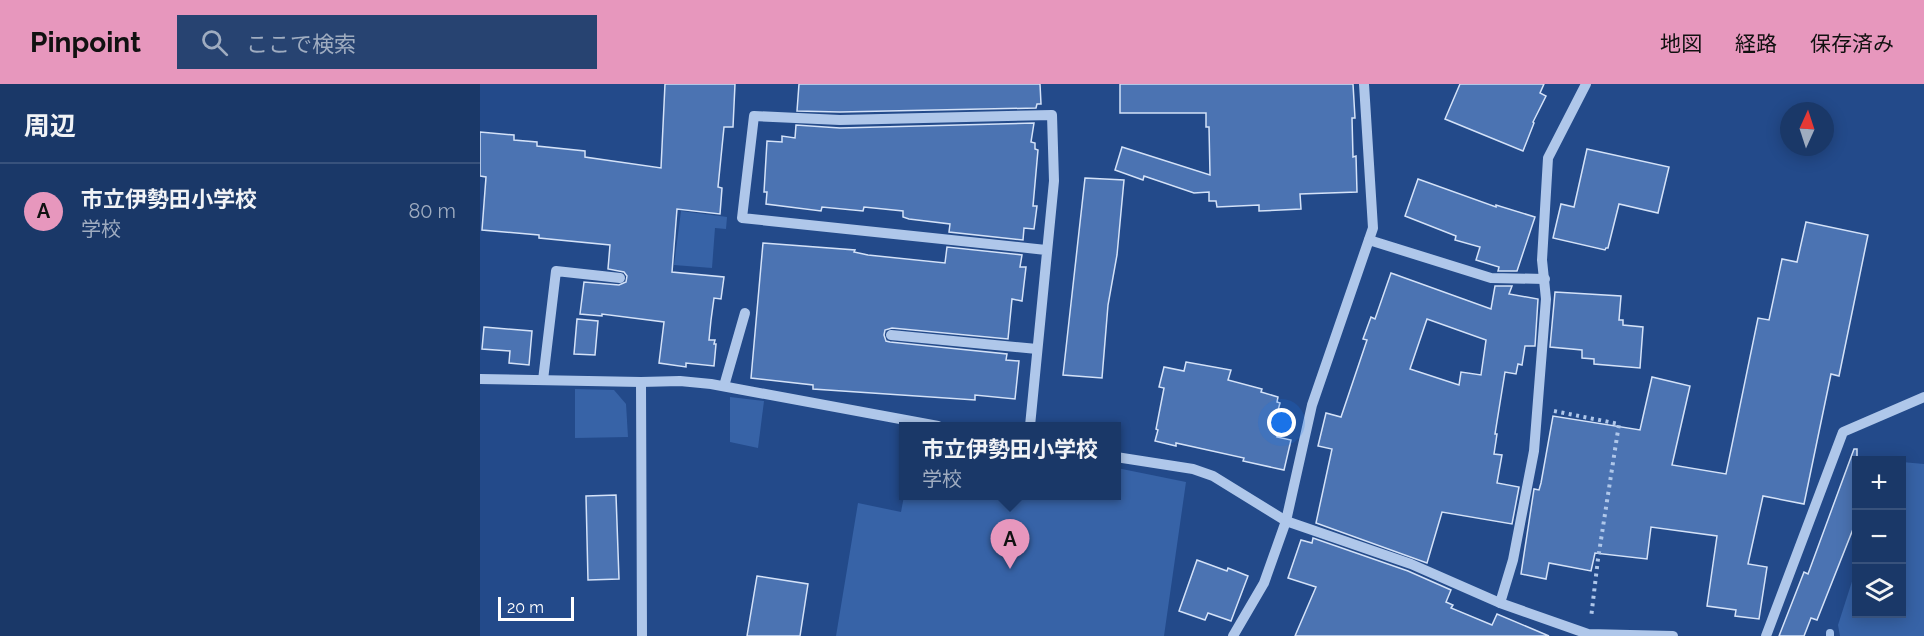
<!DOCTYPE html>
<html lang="ja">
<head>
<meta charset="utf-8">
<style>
	body { margin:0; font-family:Raleway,"Noto Sans JP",sans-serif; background:#274371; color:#f1f3f6 }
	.controls { position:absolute; right:18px; bottom:18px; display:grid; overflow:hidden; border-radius:0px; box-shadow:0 3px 15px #0003 }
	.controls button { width:54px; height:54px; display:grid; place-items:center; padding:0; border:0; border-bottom:2px solid #38527c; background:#1a3868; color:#f1f3f6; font:30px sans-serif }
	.compass { position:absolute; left:1300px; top:18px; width:54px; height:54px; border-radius:50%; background:#1a3868; box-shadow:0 3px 15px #0003; rotate:3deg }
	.scale { position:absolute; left:18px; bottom:15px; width:76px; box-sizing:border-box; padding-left:6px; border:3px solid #fff; border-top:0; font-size:16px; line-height:21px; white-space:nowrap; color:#fff; -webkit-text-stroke:4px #234a8a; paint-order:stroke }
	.you { position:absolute; left:802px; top:339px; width:21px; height:21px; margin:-15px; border:4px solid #fff; border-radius:50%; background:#1a73e8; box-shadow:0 0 0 9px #1a73e833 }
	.badge { display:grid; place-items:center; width:39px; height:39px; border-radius:50%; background:#e797bd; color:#111; font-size:20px; font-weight:700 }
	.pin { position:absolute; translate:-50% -50px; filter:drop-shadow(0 2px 3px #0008) }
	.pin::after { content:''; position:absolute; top:32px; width:21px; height:18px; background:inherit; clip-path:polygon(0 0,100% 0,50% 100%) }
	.popup { position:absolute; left:419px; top:338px; width:222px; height:78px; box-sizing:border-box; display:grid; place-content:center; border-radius:0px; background:#1a3868; filter:drop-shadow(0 2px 4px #0005); font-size:20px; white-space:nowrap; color:#9facc0 }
	.popup b { font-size:22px; color:#f1f3f6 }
	.popup::after { content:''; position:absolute; left:50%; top:100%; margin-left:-12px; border:12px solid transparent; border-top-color:#1a3868 }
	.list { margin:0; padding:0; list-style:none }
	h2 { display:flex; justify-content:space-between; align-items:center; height:78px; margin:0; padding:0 24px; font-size:26px }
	h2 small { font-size:20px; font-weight:400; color:#9facc0 }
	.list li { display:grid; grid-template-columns:39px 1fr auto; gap:18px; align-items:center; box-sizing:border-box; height:96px; padding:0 24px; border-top:2px solid #38527c }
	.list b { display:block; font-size:22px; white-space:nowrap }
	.list p { margin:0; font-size:20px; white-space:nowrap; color:#9facc0 }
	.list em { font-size:20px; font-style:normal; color:#9facc0 }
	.icon { flex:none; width:33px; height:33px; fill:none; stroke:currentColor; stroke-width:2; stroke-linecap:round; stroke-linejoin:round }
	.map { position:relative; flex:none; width:1444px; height:552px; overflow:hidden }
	header { display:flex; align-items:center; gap:36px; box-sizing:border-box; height:84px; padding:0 30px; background:#e797bd; color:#111 }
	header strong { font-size:28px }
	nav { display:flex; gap:33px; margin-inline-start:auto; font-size:21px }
	.search { width:420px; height:54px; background:#274371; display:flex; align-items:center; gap:15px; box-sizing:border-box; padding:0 21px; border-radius:0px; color:#9facc0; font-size:22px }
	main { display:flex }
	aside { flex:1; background:#1a3868 }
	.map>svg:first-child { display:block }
	.green { fill:#3763a7 }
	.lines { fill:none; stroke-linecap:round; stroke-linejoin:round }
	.stream { stroke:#a3c1eb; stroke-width:8 }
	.building { fill:#4b73b2; stroke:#d4e2f8; stroke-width:1.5; fill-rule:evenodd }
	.path { stroke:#afc7ea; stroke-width:4; stroke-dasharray:3 4.5; stroke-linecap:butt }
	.minor { stroke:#afc7ea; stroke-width:10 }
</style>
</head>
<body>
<header>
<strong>Pinpoint</strong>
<div class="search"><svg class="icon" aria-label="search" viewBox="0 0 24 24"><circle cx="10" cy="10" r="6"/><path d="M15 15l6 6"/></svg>ここで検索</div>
<nav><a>地図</a><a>経路</a><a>保存済み</a></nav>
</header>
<main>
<aside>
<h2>周辺<small></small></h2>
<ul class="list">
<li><span class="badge">A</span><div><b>市立伊勢田小学校</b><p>学校</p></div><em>80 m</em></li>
</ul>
</aside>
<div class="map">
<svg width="1444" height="552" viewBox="0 0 1444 552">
	<rect width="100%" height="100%" fill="#234a8a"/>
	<g class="green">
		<polygon points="201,127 247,133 246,145 235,144 232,184 194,181"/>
		<polygon points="95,305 134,306 146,320 148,353 95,354"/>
		<polygon points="250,313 284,317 278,364 250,358"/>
		<polygon points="1422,378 1444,380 1444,552 1360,552 1358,541 1376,485 1376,530 1422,530"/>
		<polygon points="637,384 706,398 684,552 356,552 378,419 421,428 424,412 636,412"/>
	</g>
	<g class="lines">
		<polyline class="stream" points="1350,549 1350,552"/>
	</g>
	<g class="building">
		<polygon points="185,0 255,0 253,43 244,43 238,103 242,104 240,130 197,125 192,188 244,193 241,215 234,214 231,236 229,256 235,256 234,260 236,260 234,282 206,279 206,283 179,279 184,238 122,230 122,232 100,230 104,198 139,201 146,198 147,192 144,188 128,185 130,161 59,154 59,151 2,146 6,93 0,92 0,48 34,51 34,56 57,58 57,62 105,67 105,73 181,84"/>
		<polygon points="319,0 560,0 561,20 557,20 556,24 360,28 317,27"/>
		<polygon points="640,0 873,0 875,34 872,34 873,73 876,72 877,108 820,110 821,125 779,127 779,121 737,123 736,117 729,117 729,108 714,109 664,92 663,96 635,86 642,63 730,91 729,43 726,43 726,29 640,29"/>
		<polygon points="980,0 1064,0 1060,9 1066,12 1053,38 1054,39 1043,67 965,35"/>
		<polygon points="554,39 551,58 555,59 555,65 558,66 553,122 557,122 554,145 544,144 543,156 469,148 470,140 429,135 423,133 423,127 384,123 383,127 342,123 341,127 286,120 287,108 284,108 287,57 302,58 302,52 315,54 316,41 360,44"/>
		<polygon points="1107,65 1189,83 1178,129 1139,120 1128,164 1126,164 1125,166 1073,154 1081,120 1094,123"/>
		<polygon points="605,94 644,96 637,171 628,221 622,294 583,291"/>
		<polygon points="938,95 1016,123 1016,121 1055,133 1037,187 1018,187 1019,183 996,176 1000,163 975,156 976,152 925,132"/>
		<polygon points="1326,138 1388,151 1359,292 1351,290 1324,420 1283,412 1268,480 1287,483 1279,535 1255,532 1256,526 1227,522 1237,452 1171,443 1167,475 1115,469 1111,487 1069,479 1066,495 1041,490 1054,405 1059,406 1061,399 1073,332 1160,346 1172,293 1210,302 1192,381 1246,390 1278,234 1289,236 1302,175 1317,178"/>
		<polygon points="283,159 375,166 374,168 388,171 465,179 467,163 542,171 540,183 546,183 542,217 532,215 528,255 412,244 405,246 404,251 406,257 410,258 527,270 526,276 539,277 535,315 495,311 495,316 333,305 333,301 271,294"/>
		<path d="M911,189L1011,225L1015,202H1032L1029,210L1058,215L1055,262H1045L1042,281L1038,280L1036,290L1025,288L1015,350H1017L1014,370L1022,371L1017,399L1039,403L1032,440L962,428L947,479L836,439L852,365L838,362L846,329L861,333L887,256L883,255L891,233L895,235ZM947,235L1006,256L1001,291L981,288L979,301L930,285Z"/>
		<polygon points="1075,208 1141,212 1139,236 1143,236 1143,241 1163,243 1160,284 1114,280 1114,275 1102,274 1102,266 1070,263"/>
		<polygon points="97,235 118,237 115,271 94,270"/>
		<polygon points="4,243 52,247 49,281 29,279 30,267 2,265"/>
		<polygon points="706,278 751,286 748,296 782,305 781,308 798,313 797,318 800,319 793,345 798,347 797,353 811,356 804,386 763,377 764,374 696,359 696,362 675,357 678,346 676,345 684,304 679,303 684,283 704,287"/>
		<polygon points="1374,365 1377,365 1377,435 1337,536 1331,534 1324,552 1299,552 1324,488 1328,490"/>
		<polygon points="136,411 139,495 108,496 106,412"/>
		<polygon points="833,454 928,487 971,506 966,518 973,521 971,524 1012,541 1017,530 1069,552 815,552 836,503 808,494 821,456 832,459"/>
		<polygon points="717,476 747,487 748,484 768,492 751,537 728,529 725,536 699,527"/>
		<polygon points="277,492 328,500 320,552 267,552"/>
	</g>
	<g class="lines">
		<polyline class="path" points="1074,327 1139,340 1118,475 1111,534"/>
		<g class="minor">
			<polyline points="889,156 1011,194 1065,195"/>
			<polyline points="411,251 557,265"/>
			<polyline points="0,295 161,298 200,297 231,300 458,342"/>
			<polyline points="63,296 76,187 140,194"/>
			<polyline points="161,298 162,552"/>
			<polyline points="244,302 265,229"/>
			<polyline points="550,342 574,97 572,31 360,36 274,32 262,134 566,166"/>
			<polyline points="636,373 713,385 733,392 806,437 931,480 1020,519 1108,550 1193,552"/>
			<polyline points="1020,519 1033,476 1054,367 1066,215 1062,176 1068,74 1106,0"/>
			<polyline points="753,552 784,499 806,437 832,321 893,144 884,0"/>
			<polyline points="1286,552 1363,348 1444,313"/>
		</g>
	</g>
</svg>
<div class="controls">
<button>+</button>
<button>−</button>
<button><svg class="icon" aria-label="layers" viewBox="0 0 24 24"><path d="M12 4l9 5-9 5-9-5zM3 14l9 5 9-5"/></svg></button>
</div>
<svg class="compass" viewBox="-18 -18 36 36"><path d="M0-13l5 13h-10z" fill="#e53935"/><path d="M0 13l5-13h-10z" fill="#9facc0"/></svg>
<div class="scale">20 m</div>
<div class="you"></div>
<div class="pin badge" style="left:530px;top:485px">A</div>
<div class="popup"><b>市立伊勢田小学校</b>学校</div>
</div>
</main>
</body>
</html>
